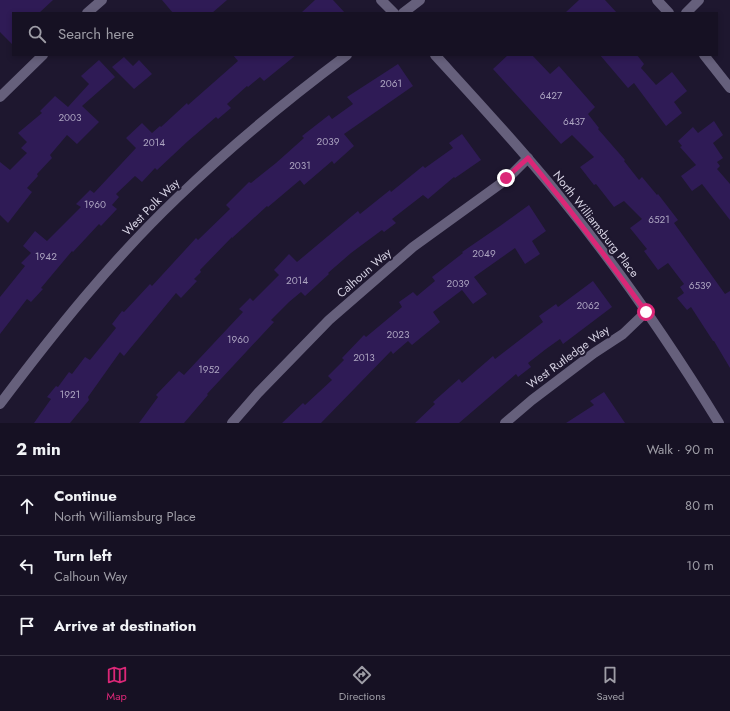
<!DOCTYPE html>
<html lang="en">
<head>
<meta charset="utf-8">
<style>
	body { margin:0; font-family:Jost,sans-serif; background:#231f30; color:#f1f3f6 }
	.stop { position:absolute; width:12px; height:12px; margin:-9px; border:3px solid #db2777; border-radius:50%; background:#fff }
	.stop.end { background:#db2777; border-color:#fff; box-shadow:0 1px 4px #0008 }
	.list { margin:0; padding:0; list-style:none }
	h2 { display:flex; justify-content:space-between; align-items:center; height:52px; margin:0; padding:0 16px; font-size:17px }
	h2 small { font-size:13px; font-weight:400; color:#9e9da6 }
	.list li { display:grid; grid-template-columns:26px 1fr auto; gap:12px; align-items:center; box-sizing:border-box; height:60px; padding:0 16px; border-top:1px solid #353141 }
	.list b { display:block; font-size:15px; white-space:nowrap }
	.list p { margin:0; font-size:13px; white-space:nowrap; color:#9e9da6 }
	.list em { font-size:13px; font-style:normal; color:#9e9da6 }
	.icon { flex:none; width:22px; height:22px; fill:none; stroke:currentColor; stroke-width:2; stroke-linecap:round; stroke-linejoin:round }
	.map { position:relative; flex:none; width:730px; height:423px; overflow:hidden }
	.search { position:absolute; background:#161123; box-shadow:0 2px 6px #0003; left:12px; right:12px; top:12px; height:44px; display:flex; align-items:center; gap:10px; box-sizing:border-box; padding:0 14px; border-radius:0px; color:#9e9da6; font-size:15px }
	.sheet { height:232px; background:#161123 }
	nav { display:flex; justify-content:space-around; align-items:center; box-sizing:border-box; height:56px; border-top:1px solid #353141; background:#161123; font-size:11px; color:#9e9da6 }
	nav a { display:grid; justify-items:center; gap:2px }
	nav .on { color:#db2777 }
	.map>svg:first-child { display:block }
	.building { fill:#2f1b56 }
	.lines { fill:none; stroke-linecap:round; stroke-linejoin:round }
	.minor { stroke:#66607c; stroke-width:10 }
	.route { stroke:#db2777; stroke-width:5 }
	.labels { text-anchor:middle; dominant-baseline:central; stroke-width:4; stroke-linejoin:round; paint-order:stroke }
	.number-label { font-size:10px; fill:#aca4c0 }
	.street-label { font-size:12px; fill:#d6d2e3; stroke:#1e172f }
</style>
</head>
<body>
<div class="map">
<svg width="730" height="423" viewBox="0 0 730 423">
	<rect width="100%" height="100%" fill="#1e172f"/>
	<g class="building">
		<polygon points="0,0 53,0 39,13 13,13 13,45 0,32"/>
		<polygon points="162,0 227,0 212,13 173,13"/>
		<polygon points="315,0 333,0 345,13 301,13"/>
		<polygon points="579,0 605,0 617,13 565,13"/>
		<polygon points="233,55 296,55 264,81 260,77 248,87 247,86 227,104 231,108 218,119 216,117 188,141 157,170 155,168 142,182 135,176 116,194 119,197 112,205 117,209 101,226 99,224 73,252 72,251 41,288 43,289 31,302 27,299 0,334 0,297 25,266 21,263 31,253 23,246 35,231 47,241 81,207 76,204 90,190 94,193 136,148 126,138 142,123 152,133 160,126 161,127 187,103 188,105 238,61"/>
		<polygon points="508,55 532,55 550,74 559,66 595,107 588,114 599,128 598,129 625,160 624,161 639,180 642,177 657,195 658,194 678,220 674,223 725,294 730,291 730,368 714,341 713,341 691,307 687,310 677,298 684,293 680,287 684,284 668,263 658,270 644,251 647,249 630,228 642,219 624,201 614,207 596,184 594,185 580,167 594,157 572,135 561,144 493,69"/>
		<polygon points="600,55 637,55 644,64 641,68 656,85 672,72 687,91 674,102 682,113 666,126 634,83 628,88"/>
		<polygon points="124,57 133,66 139,60 152,74 134,89 112,67"/>
		<polygon points="99,60 115,77 82,106 99,122 77,144 67,135 50,155 52,158 37,174 38,176 27,188 32,192 8,223 0,215 0,162 10,170 27,153 21,148 27,142 18,133 42,113 40,111 55,96 68,107 89,84 81,76"/>
		<polygon points="398,64 413,86 344,134 354,146 334,164 332,161 304,185 300,180 268,207 267,206 232,238 232,237 200,270 201,272 194,279 197,281 181,298 176,293 124,356 120,352 88,397 89,400 70,423 34,423 51,399 47,397 56,386 58,387 69,372 72,374 85,357 90,360 116,328 112,324 122,311 124,312 150,284 152,286 196,238 198,240 230,209 226,205 249,182 251,183 276,163 304,138 302,136 329,115 332,119 353,104 347,97"/>
		<polygon points="714,121 723,135 713,143 723,158 717,162 720,166 717,169 730,184 730,220 702,184 692,191 681,176 696,165 680,147 682,146 678,141 693,127 698,133"/>
		<polygon points="462,134 481,160 455,178 454,177 428,199 423,195 392,219 396,223 384,232 382,230 351,253 328,273 329,274 305,296 301,292 289,302 271,320 274,322 207,394 208,395 184,423 139,423 158,397 156,395 179,371 184,375 243,312 239,309 250,298 253,301 279,275 274,270 289,254 297,262 358,211 360,214 390,190 391,192 423,166 425,168 453,148 449,143"/>
		<polygon points="529,205 546,231 532,241 540,254 525,264 515,248 474,277 487,294 473,304 462,290 433,312 440,322 412,345 408,341 393,354 391,351 321,423 282,423 303,403 305,405 332,380 328,376 344,360 342,358 364,335 366,337 402,307 399,302 413,292 417,296 435,281 432,277 463,253 462,252 500,226"/>
		<polygon points="593,281 612,307 563,344 560,339 546,349 528,363 531,367 518,377 516,374 459,423 415,423 435,404 433,402 459,379 462,383 493,356 495,359 543,322 539,316 556,304 558,307"/>
		<polygon points="604,392 625,423 566,423 594,405 590,401"/>
	</g>
	<g class="lines">
		<g class="minor">
			<polyline points="381,0 394,13"/>
			<polyline points="657,0 669,13"/>
			<polyline points="87,13 102,0"/>
			<polyline points="403,13 420,0"/>
			<polyline points="686,13 699,0"/>
			<path d="M435,55C478,102 521,148 561,198C619,269 671,345 719,423"/>
			<polyline points="704,55 730,88"/>
			<polyline points="0,97 43,55"/>
			<path d="M0,404C55,331 112,260 178,197C231,146 288,99 347,55"/>
			<polyline points="232,423 258,393 329,320 413,247 507,179 528,158"/>
			<polyline points="505,423 532,400 594,353 623,334 646,312"/>
		</g>
	</g>
	<g class="lines">
		<path class="route" d="M506,178L528,158C569,208 608,259 646,312"/>
	</g>
	<g class="labels">
		<g class="number-label">
			<text x="391" y="83">2061</text>
			<text x="551" y="95">6427</text>
			<text x="70" y="117">2003</text>
			<text x="574" y="121">6437</text>
			<text x="328" y="141">2039</text>
			<text x="154" y="142">2014</text>
			<text x="300" y="165">2031</text>
			<text x="95" y="204">1960</text>
			<text x="659" y="219">6521</text>
			<text x="484" y="253">2049</text>
			<text x="46" y="256">1942</text>
			<text x="297" y="280">2014</text>
			<text x="458" y="283">2039</text>
			<text x="700" y="285">6539</text>
			<text x="588" y="305">2062</text>
			<text x="398" y="334">2023</text>
			<text x="238" y="339">1960</text>
			<text x="364" y="357">2013</text>
			<text x="209" y="369">1952</text>
			<text x="70" y="394">1921</text>
		</g>
		<g class="street-label">
			<text transform="translate(151 207) rotate(-45)">West Polk Way</text>
			<text transform="translate(596 224) rotate(52)">North Williamsburg Place</text>
			<text transform="translate(364 273) rotate(-41)">Calhoun Way</text>
			<text transform="translate(568 357) rotate(-36)">West Rutledge Way</text>
		</g>
	</g>
</svg>
<div class="stop" style="left:646px;top:312px"></div>
<div class="stop end" style="left:506px;top:178px"></div>
<div class="search"><svg class="icon" aria-label="search" viewBox="0 0 24 24"><circle cx="10" cy="10" r="6"/><path d="M15 15l6 6"/></svg>Search here</div>
</div>
<section class="sheet">
<h2>2 min<small>Walk · 90 m</small></h2>
<ul class="list">
<li><svg class="icon" aria-label="ahead" viewBox="0 0 24 24"><path d="M12 20V5M6 11l6-6 6 6"/></svg><div><b>Continue</b><p>North Williamsburg Place</p></div><em>80 m</em></li>
<li><svg class="icon" aria-label="left" viewBox="0 0 24 24"><path d="M17 20v-9H6M10 6l-5 5 5 5"/></svg><div><b>Turn left</b><p>Calhoun Way</p></div><em>10 m</em></li>
<li><svg class="icon" aria-label="arrive" viewBox="0 0 24 24"><path d="M6 21V4h12l-3 4 3 4H6"/></svg><div><b>Arrive at destination</b></div></li>
</ul>
</section>
<nav>
<a class="on"><svg class="icon" aria-label="map" viewBox="0 0 24 24"><path d="M3 6l6-2 6 2 6-2v14l-6 2-6-2-6 2zM9 4v14M15 6v14"/></svg>Map</a>
<a><svg class="icon" aria-label="directions" viewBox="0 0 24 24"><path d="M12 3l9 9-9 9-9-9zM9 14v-3h6M13 9l2 2-2 2"/></svg>Directions</a>
<a><svg class="icon" aria-label="saved" viewBox="0 0 24 24"><path d="M7 4h10v16l-5-4-5 4z"/></svg>Saved</a>
</nav>
</body>
</html>
